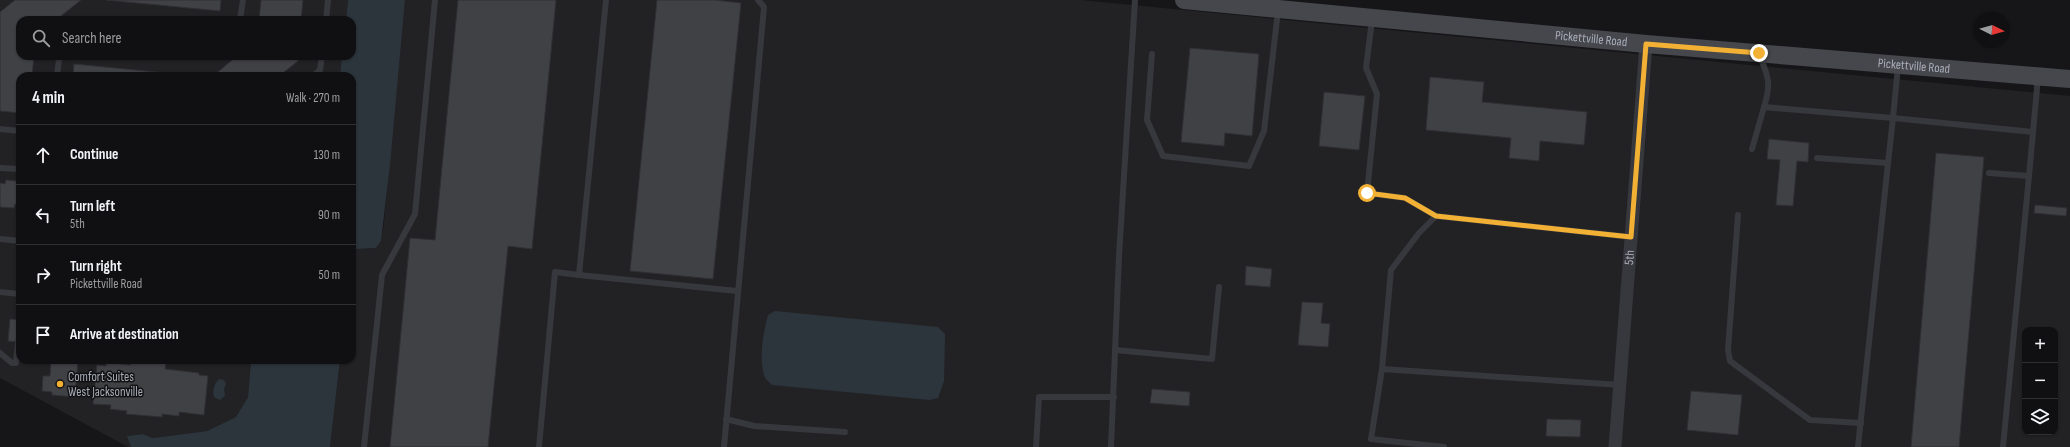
<!DOCTYPE html>
<html lang="en">
<head>
<meta charset="utf-8">
<style>
	body { margin:0; font-family:"Sofia Sans Condensed",sans-serif; background:#1e1e20; color:#f1f3f6 }
	.controls { position:absolute; right:12px; bottom:12px; display:grid; overflow:hidden; border-radius:8px; box-shadow:0 1px 3px #0004 }
	.controls button { width:36px; height:36px; display:grid; place-items:center; padding:0; border:0; border-bottom:1px solid #303032; background:#101012; color:#f1f3f6; font:20px sans-serif }
	.compass { position:absolute; left:1974px; top:12px; width:36px; height:36px; border-radius:50%; background:#101012; box-shadow:0 1px 3px #0004; rotate:95deg }
	.stop { position:absolute; width:12px; height:12px; margin:-9px; border:3px solid #f2b134; border-radius:50%; background:#fff }
	.stop.end { background:#f2b134; border-color:#fff; box-shadow:0 1px 4px #0008 }
	.list { margin:0; padding:0; list-style:none }
	h2 { display:flex; justify-content:space-between; align-items:center; height:52px; margin:0; padding:0 16px; font-size:17px }
	h2 small { font-size:13px; font-weight:400; color:#9c9d9f }
	.list li { display:grid; grid-template-columns:26px 1fr auto; gap:12px; align-items:center; box-sizing:border-box; height:60px; padding:0 16px; border-top:1px solid #303032 }
	.list b { display:block; font-size:15px; white-space:nowrap }
	.list p { margin:0; font-size:13px; white-space:nowrap; color:#9c9d9f }
	.list em { font-size:13px; font-style:normal; color:#9c9d9f }
	.icon { flex:none; width:22px; height:22px; fill:none; stroke:currentColor; stroke-width:2; stroke-linecap:round; stroke-linejoin:round }
	.map { position:relative; flex:none; width:2070px; height:447px; overflow:hidden }
	.search { position:absolute; background:#101012; box-shadow:0 1px 3px #0004; left:16px; top:16px; width:340px; height:44px; display:flex; align-items:center; gap:10px; box-sizing:border-box; padding:0 14px; border-radius:12px; color:#9c9d9f; font-size:15px }
	.panel { position:absolute; background:#101012; box-shadow:0 1px 3px #0004; left:16px; top:72px; width:340px; height:292px; border-radius:12px }
	.map>svg:first-child { display:block }
	.built { fill:#222225; fill-rule:evenodd }
	.water { fill:#2c353c }
	.building { fill:#404145; stroke:#303034 }
	.lines { fill:none; stroke-linecap:round; stroke-linejoin:round }
	.lane { stroke:#37383d; stroke-width:6 }
	.street { stroke:#37383d; stroke-width:13 }
	.secondary { stroke:#45474d; stroke-width:18 }
	.route { stroke:#f2b134; stroke-width:5 }
	.poi-dot { fill:#f2b134; stroke:#111113; stroke-width:1.5 }
	.labels { text-anchor:middle; dominant-baseline:central; stroke-width:3; stroke-linejoin:round; paint-order:stroke }
	.street-label { font-size:13px; fill:#a8adb8; stroke:#111113 }
	.poi-label { font-size:13px; fill:#a8adb8; stroke:#111113; text-anchor:start }
</style>
</head>
<body>
<div class="map">
<svg width="2070" height="447" viewBox="0 0 2070 447">
	<rect width="100%" height="100%" fill="#161618"/>
	<g class="built">
		<polygon points="0,0 348,0 346,20 20,20 20,56 342,56 340,76 20,76 20,360 251,360 248,397 236,417 207,431 153,438 143,434 128,436 131,447 128,447 0,378"/>
		<path d="M405,0H1080L2070,96V447H330L340,360H352V256L356,249L376,248L381,241L384,223ZM2025,330H2055V432H2025Z"/>
	</g>
	<g class="water">
		<polygon points="348,0 405,0 390,165 381,241 376,248 356,249 352,256 352,76 340,76 342,56 352,56 352,20 346,20"/>
		<path d="M775,311L938,327L945,334L944,381L938,398L930,400L772,385C769,382 765,379 764,375C759,357 763,333 768,315Z"/>
		<polygon points="251,360 340,360 330,447 131,447 127,436 143,434 153,438 207,431 236,417 248,397"/>
		<path d="M219,379L224,380L226,384L224,389L225,396L220,400L214,397C212,391 214,384 219,379Z"/>
	</g>
	<g class="building">
		<polygon points="15,0 81,0 56,20 20,20 20,56 34,56 32,76 20,76 20,113 0,111 0,12"/>
		<polygon points="106,0 221,0 220,11"/>
		<polygon points="261,0 303,0 301,20 259,20"/>
		<polygon points="458,0 556,0 532,249 508,246 488,447 390,447 410,238 435,240"/>
		<polygon points="657,0 715,0 741,3 713,279 630,271"/>
		<polygon points="1190,48 1259,54 1252,136 1225,133 1224,146 1181,142"/>
		<polygon points="237,56 298,56 298,61 279,76 213,76"/>
		<polygon points="74,64 197,76 73,76"/>
		<polygon points="1430,77 1484,82 1482,102 1587,112 1584,145 1540,141 1539,161 1509,158 1511,138 1426,130"/>
		<polygon points="1324,92 1365,96 1359,150 1319,146"/>
		<polygon points="1769,139 1809,143 1808,162 1797,161 1793,206 1776,205 1780,160 1767,159"/>
		<polygon points="1936,153 1984,157 1959,447 1911,447"/>
		<polygon points="17,179 20,179 20,205 15,204 14,208 0,207 0,183 5,184 6,180 16,181"/>
		<polygon points="2035,205 2067,208 2066,216 2034,213"/>
		<polygon points="1246,266 1272,269 1270,287 1245,285"/>
		<polygon points="1302,302 1323,303 1321,323 1330,324 1328,347 1298,345"/>
		<polygon points="10,319 20,320 20,342 8,341"/>
		<polygon points="46,360 78,360 75,397 52,395 52,392 42,391 43,376 50,376 51,360"/>
		<polygon points="133,360 166,360 165,369 199,373 199,375 208,376 204,415 179,412 179,416 162,414 162,417 126,414 127,411 110,409 111,405 93,404 97,365 106,366 106,362 130,365"/>
		<polygon points="1152,389 1190,392 1189,406 1150,403"/>
		<polygon points="1691,391 1742,395 1738,435 1687,430"/>
		<polygon points="1547,419 1581,420 1580,437 1546,436"/>
	</g>
	<g class="lines">
		<g class="lane">
			<polyline points="240,20 243,0"/>
			<polyline points="326,20 328,0"/>
			<polyline points="1372,20 1366,68 1377,94 1367,193 1405,198 1436,216"/>
			<polyline points="1152,54 1147,120 1163,156 1249,166 1264,131 1278,11"/>
			<path d="M1760,57C1769,77 1771,85 1764,107L1893,118L1888,163L1817,158"/>
			<polyline points="1898,66 1893,118 2033,132 2038,77"/>
			<polyline points="57,76 59,59 62,56"/>
			<polyline points="313,76 320,70 322,56"/>
			<polyline points="0,129 20,131"/>
			<polyline points="1752,149 1764,107"/>
			<polyline points="0,168 20,169"/>
			<polyline points="1989,173 2029,176 2033,132"/>
			<polyline points="1738,215 1728,350 1730,361 1810,420 1861,423"/>
			<polyline points="0,239 20,241"/>
			<polyline points="579,275 737,291"/>
			<polyline points="0,292 20,294"/>
			<polyline points="1115,350 1212,359 1219,287"/>
			<polyline points="0,353 12,363 16,363 18,341"/>
			<polyline points="1382,369 1620,385"/>
			<polyline points="726,419 754,426 845,432"/>
			<polyline points="364,447 382,275 415,214 435,0"/>
			<polyline points="539,447 555,272 579,275 606,0"/>
			<polyline points="724,447 764,7 758,0"/>
			<polyline points="1036,447 1039,397 1114,397"/>
			<polyline points="1111,447 1119,256 1135,0"/>
			<polyline points="1444,447 1371,439 1382,369 1391,270 1419,233 1436,216 1631,237"/>
			<polyline points="1858,447 1888,163"/>
			<polyline points="2003,447 2029,176"/>
		</g>
		<path class="street" id="s1" d="M1615,447L1646,44"/>
		<path class="secondary" id="s2" d="M1184,0L1646,44L2070,79"/>
	</g>
	<g class="lines">
		<polyline class="route" points="1367,193 1405,198 1436,216 1631,237 1646,44 1759,53"/>
	</g>
	<circle class="poi-dot" cx="60" cy="384" r="4"/>
	<g class="labels">
		<g class="street-label">
			<text stroke="none"><textPath href="#s2" startOffset="409">Pickettville Road</textPath></text>
			<text stroke="none"><textPath href="#s2" startOffset="733">Pickettville Road</textPath></text>
			<text stroke="none"><textPath href="#s1" startOffset="190">5th</textPath></text>
		</g>
		<g class="poi-label">
			<text x="68" y="377">Comfort Suites<tspan x="68" dy="15">West Jacksonville</tspan></text>
		</g>
	</g>
</svg>
<div class="controls">
<button>+</button>
<button>−</button>
<button><svg class="icon" aria-label="layers" viewBox="0 0 24 24"><path d="M12 4l9 5-9 5-9-5zM3 14l9 5 9-5"/></svg></button>
</div>
<svg class="compass" viewBox="-18 -18 36 36"><path d="M0-13l5 13h-10z" fill="#e53935"/><path d="M0 13l5-13h-10z" fill="#9c9d9f"/></svg>
<div class="stop" style="left:1367px;top:193px"></div>
<div class="stop end" style="left:1759px;top:53px"></div>
<div class="search"><svg class="icon" aria-label="search" viewBox="0 0 24 24"><circle cx="10" cy="10" r="6"/><path d="M15 15l6 6"/></svg>Search here</div>
<section class="panel">
<h2>4 min<small>Walk · 270 m</small></h2>
<ul class="list">
<li><svg class="icon" aria-label="ahead" viewBox="0 0 24 24"><path d="M12 20V5M6 11l6-6 6 6"/></svg><div><b>Continue</b></div><em>130 m</em></li>
<li><svg class="icon" aria-label="left" viewBox="0 0 24 24"><path d="M17 20v-9H6M10 6l-5 5 5 5"/></svg><div><b>Turn left</b><p>5th</p></div><em>90 m</em></li>
<li><svg class="icon" aria-label="right" viewBox="0 0 24 24"><path d="M7 20v-9h11M14 6l5 5-5 5"/></svg><div><b>Turn right</b><p>Pickettville Road</p></div><em>50 m</em></li>
<li><svg class="icon" aria-label="arrive" viewBox="0 0 24 24"><path d="M6 21V4h12l-3 4 3 4H6"/></svg><div><b>Arrive at destination</b></div></li>
</ul>
</section>
</div>
</body>
</html>
